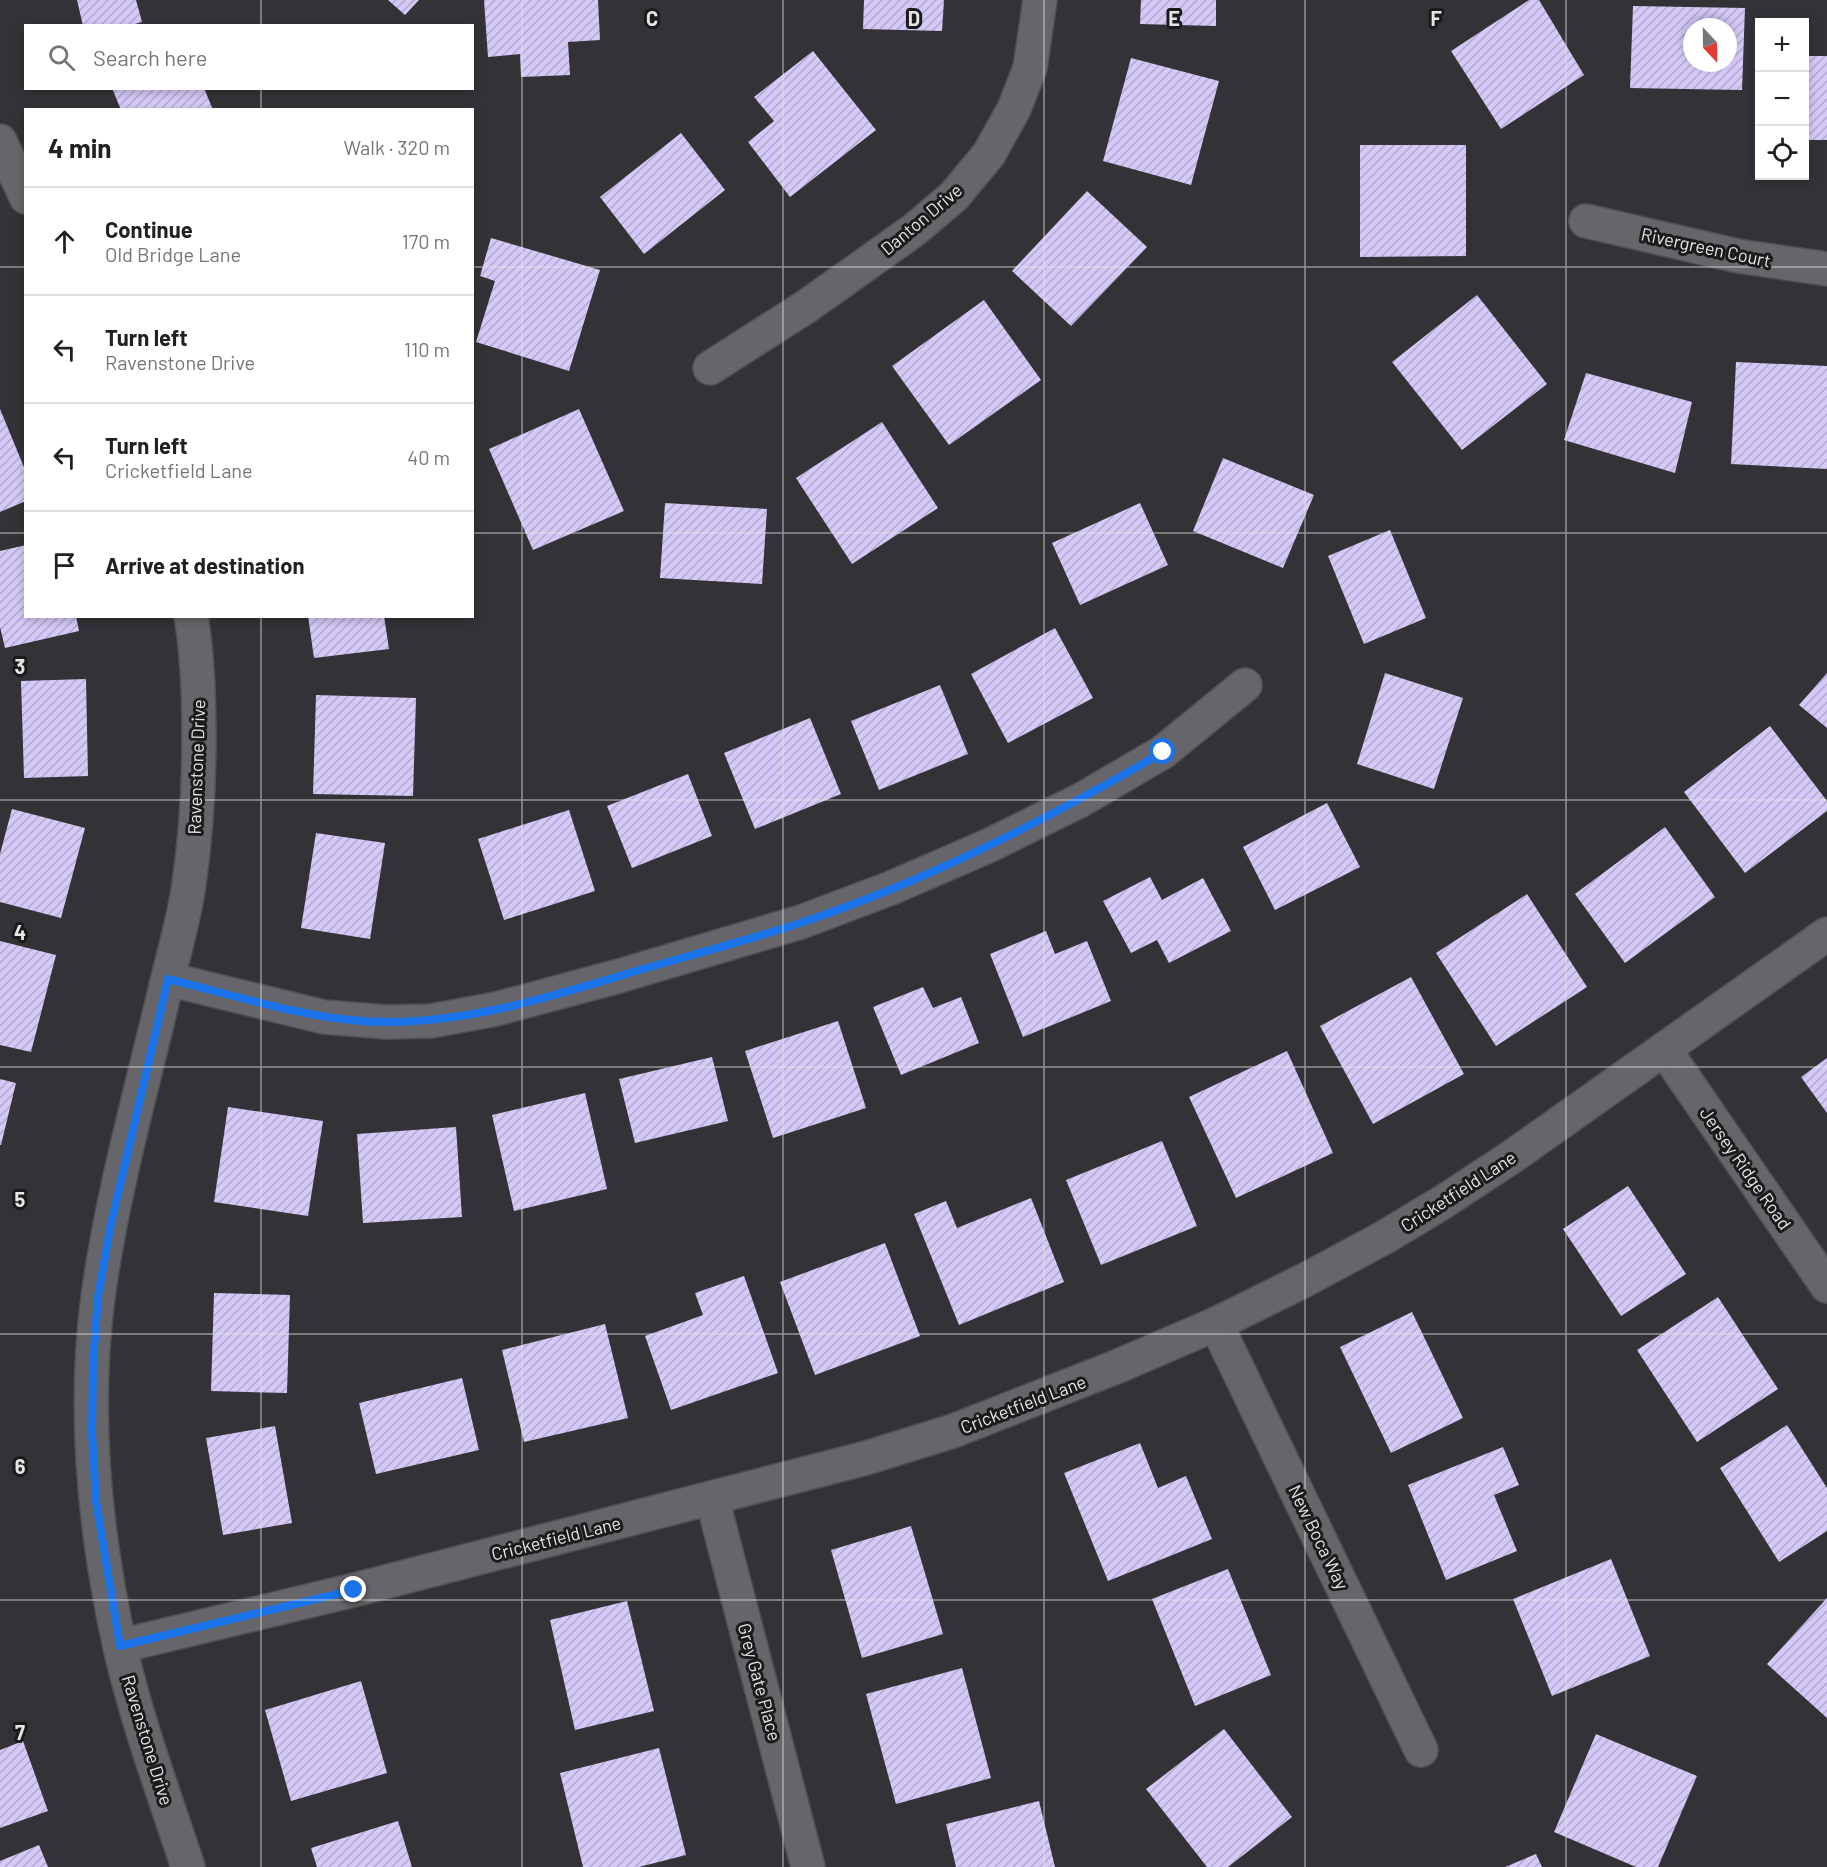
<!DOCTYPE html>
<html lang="en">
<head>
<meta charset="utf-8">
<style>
	body { margin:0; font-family:Barlow,sans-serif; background:#f2f2f2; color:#202124 }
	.controls { position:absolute; right:18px; top:18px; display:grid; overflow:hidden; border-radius:0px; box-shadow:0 3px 9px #0003 }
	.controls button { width:54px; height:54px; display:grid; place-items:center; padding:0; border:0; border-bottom:2px solid #e0e0e0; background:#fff; color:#202124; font:30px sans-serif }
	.compass { position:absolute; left:1683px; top:18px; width:54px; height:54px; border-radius:50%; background:#fff; box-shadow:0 3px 9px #0003; rotate:158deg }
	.stop { position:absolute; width:18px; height:18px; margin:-14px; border:4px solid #1a73e8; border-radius:50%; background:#fff }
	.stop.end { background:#1a73e8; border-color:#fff; box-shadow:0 2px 6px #0008 }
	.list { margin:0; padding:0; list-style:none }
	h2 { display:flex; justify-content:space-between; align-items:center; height:78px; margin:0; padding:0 24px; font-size:26px }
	h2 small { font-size:20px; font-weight:400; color:#757577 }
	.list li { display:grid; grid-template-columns:39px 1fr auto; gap:18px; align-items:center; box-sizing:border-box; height:108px; padding:0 24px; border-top:2px solid #e0e0e0 }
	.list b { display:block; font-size:22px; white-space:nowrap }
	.list p { margin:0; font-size:20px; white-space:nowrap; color:#757577 }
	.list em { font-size:20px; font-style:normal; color:#757577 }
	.icon { flex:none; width:33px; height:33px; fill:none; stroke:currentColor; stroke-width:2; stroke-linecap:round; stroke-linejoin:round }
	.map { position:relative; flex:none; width:1827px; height:1867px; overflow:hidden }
	.search { position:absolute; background:#fff; box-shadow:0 3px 9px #0003; left:24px; top:24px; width:450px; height:66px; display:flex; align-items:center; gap:15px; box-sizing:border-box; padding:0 21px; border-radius:0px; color:#757577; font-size:22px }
	.panel { position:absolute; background:#fff; box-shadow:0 3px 9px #0003; left:24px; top:108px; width:450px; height:510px; border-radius:0px }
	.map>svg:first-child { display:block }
	.building { fill:url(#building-hatch); fill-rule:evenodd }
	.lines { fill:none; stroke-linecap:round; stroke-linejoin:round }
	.street-casing { stroke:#504f52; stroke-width:36 }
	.street { stroke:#666569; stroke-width:33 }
	.route { stroke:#1a73e8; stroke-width:8 }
	.grid { fill:none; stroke:#e5e4e7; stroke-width:1.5; stroke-opacity:0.55 }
	.labels { text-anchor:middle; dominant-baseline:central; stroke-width:6; stroke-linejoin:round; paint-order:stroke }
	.street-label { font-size:18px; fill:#e5e4e7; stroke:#1b1b1c }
	.grid-label { font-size:20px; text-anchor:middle; font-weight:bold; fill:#e5e4e7; stroke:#1b1b1c; stroke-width:6; stroke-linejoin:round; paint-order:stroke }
</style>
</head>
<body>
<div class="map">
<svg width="1827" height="1867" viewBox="0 0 1827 1867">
	<defs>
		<pattern id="building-hatch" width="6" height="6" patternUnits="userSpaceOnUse" patternTransform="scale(1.5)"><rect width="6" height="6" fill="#d5c9f8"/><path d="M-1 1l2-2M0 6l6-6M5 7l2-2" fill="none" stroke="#b1a8cb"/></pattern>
	</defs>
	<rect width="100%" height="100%" fill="#333236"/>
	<g class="building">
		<polygon points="77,0 136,0 142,22 128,26 83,26"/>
		<polygon points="388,0 419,0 405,15"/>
		<polygon points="484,0 598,0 600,40 568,42 570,75 521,77 520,54 488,57"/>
		<polygon points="864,0 944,0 942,31 863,29"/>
		<polygon points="1141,0 1216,0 1216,26 1140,24"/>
		<polygon points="1529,0 1539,0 1584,75 1501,129 1451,51"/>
		<path d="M1633,6L1745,8L1742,90L1630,88ZM1692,27H1728V63H1692Z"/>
		<polygon points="813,51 876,130 790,197 748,142 774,121 754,97"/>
		<rect x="1804" y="56" width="23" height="84"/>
		<polygon points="1131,58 1219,81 1191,185 1103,161"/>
		<polygon points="112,88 204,88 213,110 121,110"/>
		<polygon points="681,133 725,190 644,254 600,197"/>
		<polygon points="1360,145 1466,145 1466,256 1360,257"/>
		<polygon points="1087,191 1147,247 1071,326 1012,271"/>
		<polygon points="491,238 600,270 569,371 476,342 495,281 480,276"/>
		<polygon points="1477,295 1547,384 1462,450 1392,362"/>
		<polygon points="984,300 1041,380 949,445 892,366"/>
		<polygon points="1736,362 1827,366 1827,469 1731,464"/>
		<polygon points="1586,373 1692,402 1675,473 1564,440"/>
		<polygon points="0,409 26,472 26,501 0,512"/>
		<polygon points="579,409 624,511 533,550 489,449"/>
		<polygon points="882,422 938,508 852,564 796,478"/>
		<polygon points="1223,458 1314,495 1283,568 1193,531"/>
		<polygon points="665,503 767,509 762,584 660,578"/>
		<polygon points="1140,503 1168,565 1080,605 1052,543"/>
		<polygon points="1390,530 1426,618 1364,644 1328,556"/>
		<polygon points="26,545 26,616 76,616 79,631 5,648 0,627 0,551"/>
		<polygon points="308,616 384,616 389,649 314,658"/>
		<polygon points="1055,628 1093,698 1008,743 971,674"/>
		<polygon points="1385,673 1463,698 1434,789 1357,764"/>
		<polygon points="1827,673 1827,728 1799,705"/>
		<polygon points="86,679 88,776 24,778 21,681"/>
		<polygon points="940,685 968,754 879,790 851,721"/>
		<polygon points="316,695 416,698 413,796 313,794"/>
		<polygon points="810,718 841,794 755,829 724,753"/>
		<polygon points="1770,726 1827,801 1827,811 1745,873 1684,792"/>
		<polygon points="688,774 712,836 632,868 607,806"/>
		<polygon points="1327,803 1360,867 1275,910 1243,847"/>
		<polygon points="12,809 85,828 61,918 0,902 0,854"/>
		<polygon points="569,810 595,891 504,920 478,839"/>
		<polygon points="1665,827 1715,897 1625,963 1575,894"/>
		<polygon points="316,833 385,843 370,939 301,928"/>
		<polygon points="1150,877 1162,900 1203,878 1231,931 1169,963 1157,940 1131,953 1103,901"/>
		<polygon points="1527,894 1587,987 1496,1046 1436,953"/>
		<polygon points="1046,931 1055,954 1087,941 1111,1001 1023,1037 990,954"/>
		<polygon points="0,941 56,955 31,1052 0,1045"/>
		<polygon points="1411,977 1464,1074 1373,1124 1320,1026"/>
		<polygon points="923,987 933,1008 961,997 979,1043 901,1075 873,1007"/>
		<polygon points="838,1021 866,1108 773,1138 745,1051"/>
		<polygon points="1287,1051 1333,1153 1236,1198 1189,1097"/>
		<polygon points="712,1057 728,1121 635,1143 619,1079"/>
		<polygon points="1827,1058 1827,1113 1801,1077"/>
		<polygon points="0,1079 16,1083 1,1145 0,1145"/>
		<polygon points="585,1093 607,1189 514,1211 492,1115"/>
		<polygon points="228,1107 323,1121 308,1216 214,1202"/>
		<polygon points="456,1127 462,1217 363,1223 357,1134"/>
		<polygon points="1162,1141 1197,1226 1101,1265 1066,1180"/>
		<polygon points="1628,1186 1686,1274 1621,1316 1563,1229"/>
		<polygon points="1031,1198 1064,1282 959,1325 914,1214 946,1201 957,1228"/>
		<polygon points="885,1243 920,1336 815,1375 780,1282"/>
		<polygon points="744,1276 778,1373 671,1410 645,1336 703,1315 695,1293"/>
		<polygon points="214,1293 290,1295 287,1393 211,1391"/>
		<polygon points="1718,1297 1778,1389 1697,1442 1637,1350"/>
		<polygon points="1412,1312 1463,1418 1391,1453 1340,1347"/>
		<polygon points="605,1324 628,1418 524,1442 502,1350"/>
		<polygon points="462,1378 479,1450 376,1474 359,1403"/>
		<polygon points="1787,1425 1827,1488 1827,1531 1779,1562 1720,1468"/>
		<polygon points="275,1426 292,1523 223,1535 206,1438"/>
		<polygon points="1140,1443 1158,1488 1186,1476 1212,1539 1108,1581 1064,1473"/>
		<polygon points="1503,1447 1519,1485 1494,1495 1517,1551 1446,1580 1408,1485"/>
		<polygon points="911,1526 943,1634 862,1658 831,1550"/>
		<polygon points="1611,1559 1650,1656 1552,1696 1513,1599"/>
		<polygon points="1228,1569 1271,1675 1195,1706 1152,1599"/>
		<polygon points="1827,1598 1827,1718 1767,1664"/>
		<polygon points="627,1601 654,1711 575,1730 550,1620"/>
		<polygon points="962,1668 991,1778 896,1804 866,1694"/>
		<polygon points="361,1681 387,1773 291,1801 265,1710"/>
		<polygon points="1224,1729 1292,1817 1228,1867 1207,1867 1146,1789"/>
		<polygon points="1596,1734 1697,1776 1658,1867 1636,1867 1554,1832"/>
		<polygon points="23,1741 48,1811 0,1828 0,1750"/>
		<polygon points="659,1748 686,1855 639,1867 583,1867 560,1773"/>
		<polygon points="1039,1801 1055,1867 956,1867 946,1824"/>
		<polygon points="398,1821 412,1867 317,1867 311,1848"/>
		<polygon points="39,1845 48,1867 0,1867 0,1861"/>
		<polygon points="1536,1854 1542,1867 1505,1867"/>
	</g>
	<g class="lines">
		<defs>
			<g id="street">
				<polyline points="0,141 26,197"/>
				<polyline points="1586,221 1738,256 1827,269"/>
				<polyline points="710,368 807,306 914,230 954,196 989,154 1014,109 1030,68 1040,0"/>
				<polyline points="168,979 324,1017 386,1022 431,1021 496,1009 619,976 801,922 891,888 988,846 1081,800 1163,752 1245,685"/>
				<polyline points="1664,1049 1827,1286"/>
				<polyline points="1216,1324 1421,1750"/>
				<polyline points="712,1498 808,1867"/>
				<polyline points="120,1646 354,1590 866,1458 953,1431 1116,1367 1216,1324 1303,1281 1385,1237 1443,1202 1513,1156 1827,934"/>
				<path d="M188,1867C164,1794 137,1722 120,1647C95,1534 83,1411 98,1297C112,1194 141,1092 165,990C173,956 184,920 189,884C196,835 199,787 199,738C199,698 198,656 191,616"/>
			</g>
		</defs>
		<use href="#street" class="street-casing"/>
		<use href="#street" class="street"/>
	</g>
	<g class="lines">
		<path class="route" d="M354,1590L120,1646L96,1501L92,1433L93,1362L98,1297L110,1228L168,979C237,996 319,1023 390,1022C475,1022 562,993 643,969C695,954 748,940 800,923C927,881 1048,819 1163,752"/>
	</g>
	<path class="grid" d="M261,0V26M522,0V1867M783,0V1867M1044,0V1867M1305,0V1867M1566,0V1867M261,88V110M0,267H26M472,267H1827M0,533H26M472,533H1827M261,616V1867M0,800H1827M0,1067H1827M0,1334H1827M0,1600H1827"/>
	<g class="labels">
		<g class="street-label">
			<text transform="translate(921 219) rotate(-40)">Danton Drive</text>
			<text transform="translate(1706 247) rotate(12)">Rivergreen Court</text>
			<text transform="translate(196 767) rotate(-88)">Ravenstone Drive</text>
			<text transform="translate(1746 1168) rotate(55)">Jersey Ridge Road</text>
			<text transform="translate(1458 1191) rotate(-33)">Cricketfield Lane</text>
			<text transform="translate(1023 1404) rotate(-21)">Cricketfield Lane</text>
			<text transform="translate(1319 1537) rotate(64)">New Boca Way</text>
			<text transform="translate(556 1538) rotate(-14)">Cricketfield Lane</text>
			<text transform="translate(760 1682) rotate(75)">Grey Gate Place</text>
			<text transform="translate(148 1740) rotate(73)">Ravenstone Drive</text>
		</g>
	</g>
	<g class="grid-label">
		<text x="652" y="26">C</text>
		<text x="914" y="26">D</text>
		<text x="1174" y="26">E</text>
		<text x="1436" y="26">F</text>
		<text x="20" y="674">3</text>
		<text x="20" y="940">4</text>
		<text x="20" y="1207">5</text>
		<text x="20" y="1474">6</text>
		<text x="20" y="1740">7</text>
	</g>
</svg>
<div class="controls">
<button>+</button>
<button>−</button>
<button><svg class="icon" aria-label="locate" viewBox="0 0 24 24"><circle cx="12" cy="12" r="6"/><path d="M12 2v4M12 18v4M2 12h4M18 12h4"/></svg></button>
</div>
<svg class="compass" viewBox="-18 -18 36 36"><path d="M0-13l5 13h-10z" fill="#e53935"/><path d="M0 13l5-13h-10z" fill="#757577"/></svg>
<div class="stop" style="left:1163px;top:752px"></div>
<div class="stop end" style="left:354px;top:1590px"></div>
<div class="search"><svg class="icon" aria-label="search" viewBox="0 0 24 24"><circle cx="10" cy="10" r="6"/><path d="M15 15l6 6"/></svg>Search here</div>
<section class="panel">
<h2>4 min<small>Walk · 320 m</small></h2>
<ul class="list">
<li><svg class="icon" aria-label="ahead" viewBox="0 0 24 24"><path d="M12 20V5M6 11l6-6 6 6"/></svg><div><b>Continue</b><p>Old Bridge Lane</p></div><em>170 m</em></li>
<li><svg class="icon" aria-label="left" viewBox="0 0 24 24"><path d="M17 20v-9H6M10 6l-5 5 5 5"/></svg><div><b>Turn left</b><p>Ravenstone Drive</p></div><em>110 m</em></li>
<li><svg class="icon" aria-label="left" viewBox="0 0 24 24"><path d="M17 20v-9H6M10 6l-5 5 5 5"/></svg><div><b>Turn left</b><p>Cricketfield Lane</p></div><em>40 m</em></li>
<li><svg class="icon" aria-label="arrive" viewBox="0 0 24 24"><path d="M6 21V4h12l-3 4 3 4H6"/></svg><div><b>Arrive at destination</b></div></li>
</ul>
</section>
</div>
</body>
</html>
